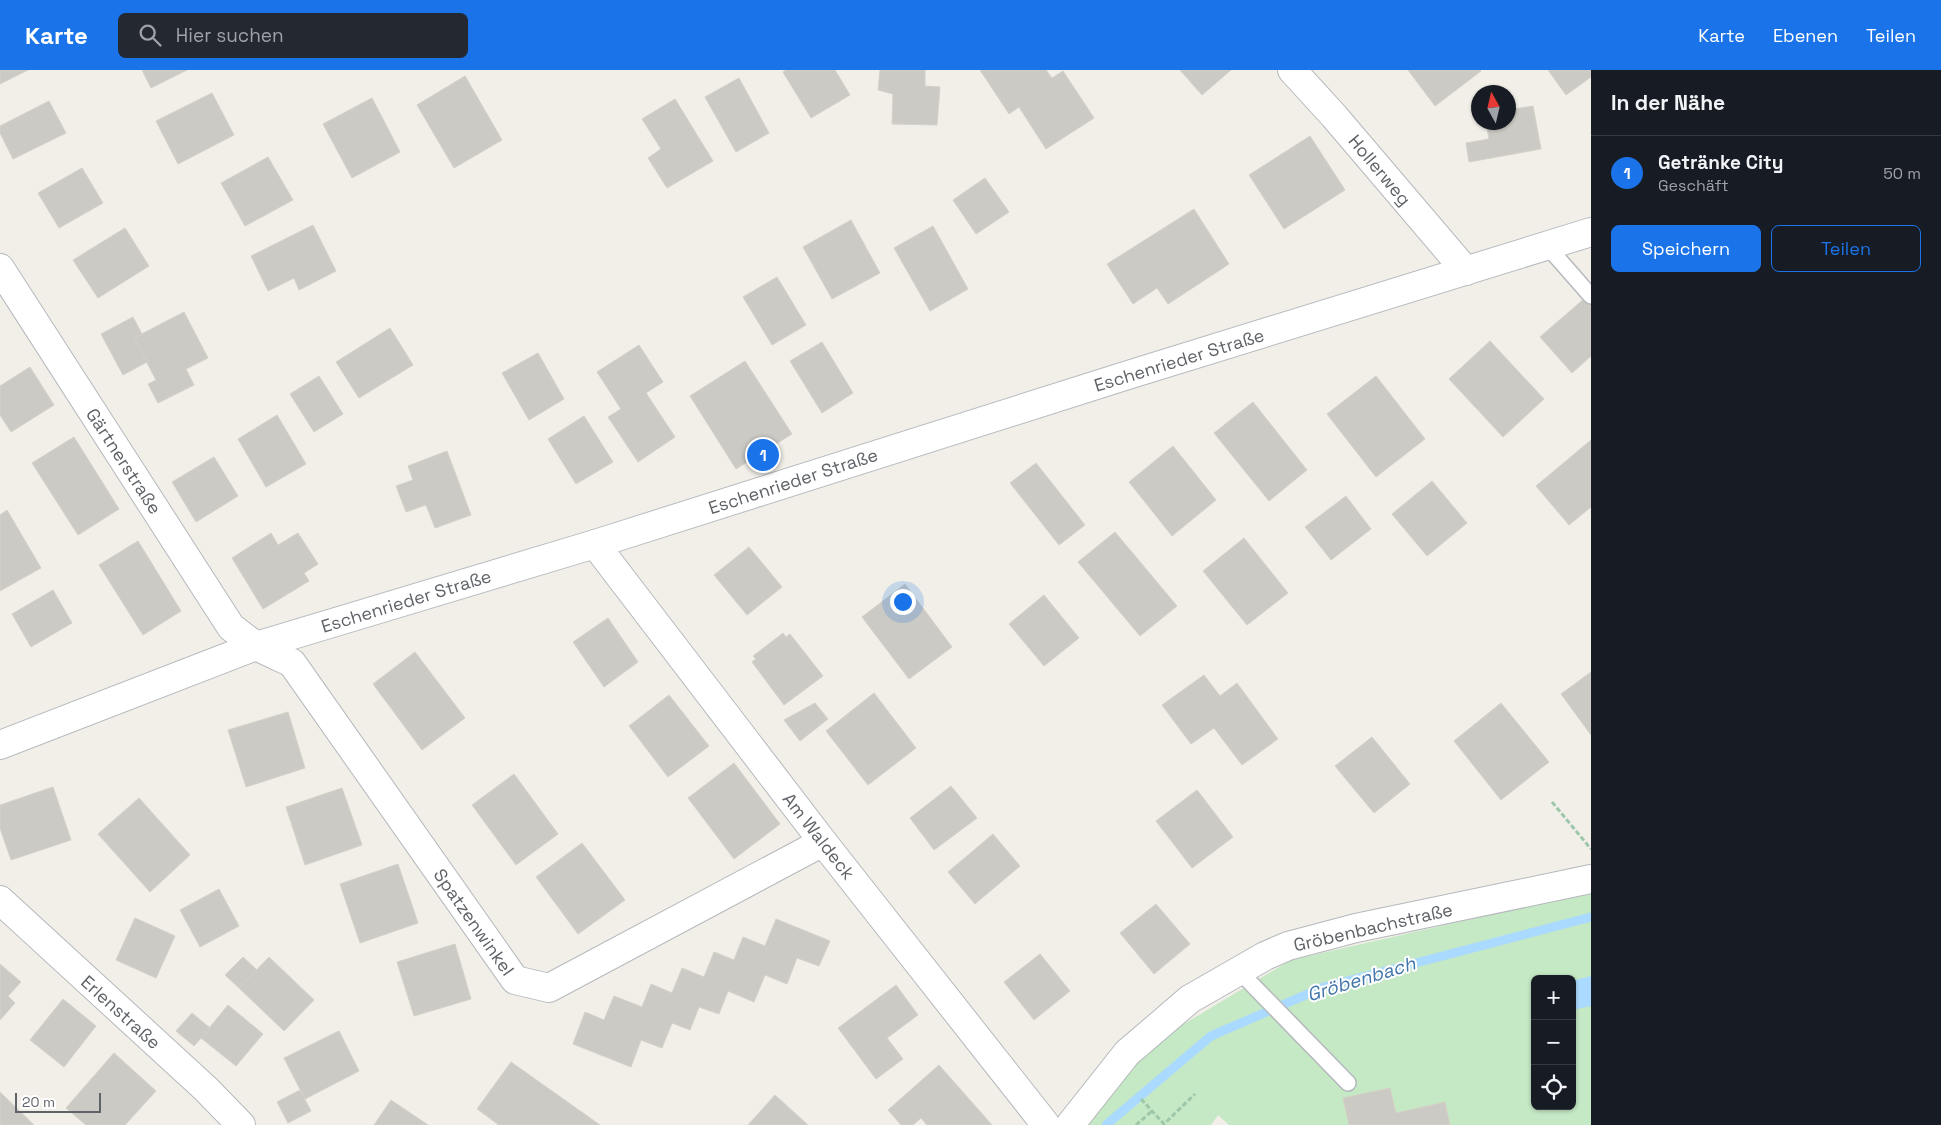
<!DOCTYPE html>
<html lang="de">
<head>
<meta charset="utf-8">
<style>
	body { margin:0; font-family:"Space Grotesk",sans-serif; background:#242831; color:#f1f3f6 }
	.controls { position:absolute; right:15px; bottom:15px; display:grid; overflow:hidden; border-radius:8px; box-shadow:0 1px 4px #0004 }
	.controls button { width:45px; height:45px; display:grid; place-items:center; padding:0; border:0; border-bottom:1px solid #363941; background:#171b24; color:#f1f3f6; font:25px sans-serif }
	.compass { position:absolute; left:1471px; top:15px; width:45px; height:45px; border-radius:50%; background:#171b24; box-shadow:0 1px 4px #0004; rotate:352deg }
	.scale { position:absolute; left:15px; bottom:12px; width:86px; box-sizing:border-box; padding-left:5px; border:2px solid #5f6368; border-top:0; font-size:14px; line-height:18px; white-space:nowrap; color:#5f6368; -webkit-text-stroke:4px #fff; paint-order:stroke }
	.you { position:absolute; left:902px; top:531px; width:18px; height:18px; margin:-12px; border:4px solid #fff; border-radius:50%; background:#1a73e8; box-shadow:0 0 0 8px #1a73e833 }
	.badge { display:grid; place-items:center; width:32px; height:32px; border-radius:50%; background:#1a73e8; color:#fff; font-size:16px; font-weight:700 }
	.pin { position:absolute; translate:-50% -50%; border:2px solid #fff; box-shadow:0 1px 5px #0006 }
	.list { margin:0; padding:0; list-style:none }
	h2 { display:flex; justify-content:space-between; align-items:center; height:65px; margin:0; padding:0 20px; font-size:21px }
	h2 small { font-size:16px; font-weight:400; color:#9ea1a6 }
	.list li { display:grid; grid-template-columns:32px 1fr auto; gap:15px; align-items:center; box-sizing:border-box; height:75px; padding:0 20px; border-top:1px solid #363941 }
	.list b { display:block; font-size:19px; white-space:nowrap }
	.list p { margin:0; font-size:16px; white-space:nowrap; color:#9ea1a6 }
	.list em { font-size:16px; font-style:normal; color:#9ea1a6 }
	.actions { display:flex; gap:10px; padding:15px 20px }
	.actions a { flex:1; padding:11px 0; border:1px solid #1a73e8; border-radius:8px; text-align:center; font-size:18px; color:#1a73e8 }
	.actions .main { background:#1a73e8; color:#fff }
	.icon { flex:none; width:28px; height:28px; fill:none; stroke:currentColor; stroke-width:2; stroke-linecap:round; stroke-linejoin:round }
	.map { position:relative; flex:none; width:1591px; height:1055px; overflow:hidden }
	header { display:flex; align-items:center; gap:30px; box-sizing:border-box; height:70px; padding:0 25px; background:#1a73e8; color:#fff }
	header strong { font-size:24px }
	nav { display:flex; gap:28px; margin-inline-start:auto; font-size:18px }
	.search { width:350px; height:45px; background:#242831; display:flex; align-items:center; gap:12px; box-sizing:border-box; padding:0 18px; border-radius:8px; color:#9ea1a6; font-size:19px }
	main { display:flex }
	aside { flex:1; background:#171b24 }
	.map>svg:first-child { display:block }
	.green { fill:#c5e8c5; fill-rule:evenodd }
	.water { fill:#aadaff }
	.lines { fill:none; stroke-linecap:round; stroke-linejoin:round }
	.stream { stroke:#aadaff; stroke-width:9 }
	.building { fill:#cccac5; stroke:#d6d1c6 }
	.lane-casing { stroke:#b5b8bc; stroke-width:18 }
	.street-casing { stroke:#b5b8bc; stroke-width:30 }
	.secondary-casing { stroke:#b6babf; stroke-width:30 }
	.path { stroke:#9cc7a9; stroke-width:3; stroke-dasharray:5 2.5; stroke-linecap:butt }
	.lane { stroke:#fff; stroke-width:15 }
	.street { stroke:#fff; stroke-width:28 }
	.secondary { stroke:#fff; stroke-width:28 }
	.labels { text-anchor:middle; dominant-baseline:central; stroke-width:4; stroke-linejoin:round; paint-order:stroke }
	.street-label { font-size:18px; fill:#5f6368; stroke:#fff }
	.water-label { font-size:19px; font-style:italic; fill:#4174aa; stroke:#fff }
</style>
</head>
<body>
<header>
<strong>Karte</strong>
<div class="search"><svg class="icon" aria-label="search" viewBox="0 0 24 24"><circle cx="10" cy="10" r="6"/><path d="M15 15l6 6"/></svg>Hier suchen</div>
<nav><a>Karte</a><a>Ebenen</a><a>Teilen</a></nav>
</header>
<main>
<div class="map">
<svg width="1591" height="1055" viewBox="0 0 1591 1055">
	<rect width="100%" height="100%" fill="#f1efe8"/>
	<path class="green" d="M1591,822V1055H1229L1218,1045L1211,1055H1079L1132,991L1162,967L1291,890ZM1535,909H1572V1036H1535Z"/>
	<polygon class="water" points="1591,906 1591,936 1572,940 1572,911"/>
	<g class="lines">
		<polyline class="stream" points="1106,1055 1211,966 1324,917 1591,847"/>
	</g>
	<g class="building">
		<polygon points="0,0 28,0 0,14"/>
		<polygon points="142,0 187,0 151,18"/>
		<polygon points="786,0 835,0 850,25 811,48 783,2"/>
		<polygon points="880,0 925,0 925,16 940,17 937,55 892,54 893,24 878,20"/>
		<polygon points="980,0 1046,0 1052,8 1063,1 1094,48 1046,79 1019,37 1009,44"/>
		<polygon points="1180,0 1231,0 1202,25"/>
		<polygon points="1408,0 1480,0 1481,1 1435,36"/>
		<polygon points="1548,0 1591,0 1591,7 1566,25"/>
		<polygon points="465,6 502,70 454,98 417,35"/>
		<polygon points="739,8 769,63 736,82 705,27"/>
		<polygon points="212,23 234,65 178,94 156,51"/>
		<polygon points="372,28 400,82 352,108 323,54"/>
		<polygon points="675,29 713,91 667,118 648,88 661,79 642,49"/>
		<polygon points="49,31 66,63 13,89 0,63 0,56"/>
		<polygon points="1533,36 1541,79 1469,92 1466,73 1489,69 1486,52 1508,52 1508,40"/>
		<polygon points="1310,66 1345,120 1284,159 1249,105"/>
		<polygon points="268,87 293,130 245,156 221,113"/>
		<polygon points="82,98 103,133 59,158 38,123"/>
		<polygon points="985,108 1009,142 976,164 953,130"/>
		<polygon points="1194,139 1229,194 1168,234 1157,218 1133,234 1107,194"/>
		<polygon points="851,150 880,203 832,229 803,177"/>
		<polygon points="313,155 336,201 299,220 294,208 268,221 251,186"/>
		<polygon points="933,156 968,219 930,241 894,178"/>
		<polygon points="125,158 149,196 98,228 73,190"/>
		<polygon points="777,207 806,255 772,275 743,227"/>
		<polygon points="1585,228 1591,235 1591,286 1572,303 1540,267"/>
		<polygon points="184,242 208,288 186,299 194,315 158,333 148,314 156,310 134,268"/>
		<polygon points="133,247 142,264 134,268 147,292 123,305 101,264"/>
		<polygon points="390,258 413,295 359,328 336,292"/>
		<polygon points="1490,271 1544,329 1503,367 1449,309"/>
		<polygon points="822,272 853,323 822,343 790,291"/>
		<polygon points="639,275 663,312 646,323 675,367 638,392 608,347 621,339 597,302"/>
		<polygon points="538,283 564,329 529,350 502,303"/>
		<polygon points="745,291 792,364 736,399 690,326"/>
		<polygon points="30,297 54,335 11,362 0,345 0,316"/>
		<polygon points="319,306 343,344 314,362 290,324"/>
		<polygon points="1376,306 1425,369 1376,407 1327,344"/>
		<polygon points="1253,332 1307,400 1269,431 1214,363"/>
		<polygon points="277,345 306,394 266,417 238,369"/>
		<polygon points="584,346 613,392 576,414 548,369"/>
		<polygon points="74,367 119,439 78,465 32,393"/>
		<polygon points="1591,370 1591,437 1569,455 1536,416"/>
		<polygon points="1173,376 1216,430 1172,466 1129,412"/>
		<polygon points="447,381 471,445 435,458 426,435 406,442 396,416 413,410 408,396"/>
		<polygon points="214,387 238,426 196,452 172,412"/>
		<polygon points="1036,393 1085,455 1059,475 1010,413"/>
		<polygon points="1432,411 1467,453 1427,486 1392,444"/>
		<polygon points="1346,426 1371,459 1331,490 1305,457"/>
		<polygon points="7,440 41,498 0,521 0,445"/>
		<polygon points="1115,462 1177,536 1140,566 1078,492"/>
		<polygon points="271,463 278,475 298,463 318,494 304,503 309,511 263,539 232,488"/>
		<polygon points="1244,468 1288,523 1247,555 1203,501"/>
		<polygon points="138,471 181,541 143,565 99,495"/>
		<polygon points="749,477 782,517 747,545 714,505"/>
		<polygon points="905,514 952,577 909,609 862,547"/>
		<polygon points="53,520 72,553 31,577 12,544"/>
		<polygon points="1044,525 1079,568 1044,596 1009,554"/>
		<polygon points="608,548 638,592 604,617 573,572"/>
		<polygon points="783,563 786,567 790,564 823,606 784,635 752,592 756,589 753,586"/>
		<polygon points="415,582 465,648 422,680 373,614"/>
		<polygon points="1591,602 1591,665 1561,624"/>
		<polygon points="1204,605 1220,626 1237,613 1278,669 1242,695 1214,658 1191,674 1162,635"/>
		<polygon points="874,623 916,678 868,715 826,661"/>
		<polygon points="669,625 709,676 668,707 629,656"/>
		<polygon points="815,633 828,649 800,671 784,650"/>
		<polygon points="1501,633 1549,692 1501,730 1454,671"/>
		<polygon points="288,642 305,698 246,717 228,660"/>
		<polygon points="1372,667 1410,714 1374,743 1335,696"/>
		<polygon points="734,693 780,754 734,789 688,728"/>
		<polygon points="514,704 558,764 516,795 472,735"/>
		<polygon points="951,716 977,748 934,780 910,748"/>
		<polygon points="53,717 71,770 11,790 0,758 0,735"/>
		<polygon points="342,718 362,775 305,795 286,737"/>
		<polygon points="1197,720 1233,767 1192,798 1156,751"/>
		<polygon points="139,728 190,785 150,822 98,764"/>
		<polygon points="993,764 1020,796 975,834 948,802"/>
		<polygon points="582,773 625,830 578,864 536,807"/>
		<polygon points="398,794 418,853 360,873 340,814"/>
		<polygon points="219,819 239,856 200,877 180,840"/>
		<polygon points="1156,834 1190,874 1154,904 1120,863"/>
		<polygon points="135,848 175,866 156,908 116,890"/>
		<polygon points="776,849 830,871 819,896 797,888 787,914 765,905 754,932 728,921 719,944 699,937 690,960 672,953 662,978 641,970 631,997 573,974 585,942 604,950 614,926 642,937 651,914 672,923 682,898 704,907 714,882 734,890 743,867 765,876"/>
		<polygon points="455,874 471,929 414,946 397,892"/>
		<polygon points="1040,884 1070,921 1034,950 1004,912"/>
		<polygon points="243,887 257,900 239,918 225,905"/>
		<polygon points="269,887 314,930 284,961 239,918"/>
		<polygon points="0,894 21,912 8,926 15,933 0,950"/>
		<polygon points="896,915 918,945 887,968 903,989 876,1009 838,958"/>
		<polygon points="63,929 96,956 64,997 30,970"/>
		<polygon points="228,935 263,964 236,996 201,968"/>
		<polygon points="192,943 210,958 194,976 176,961"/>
		<polygon points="339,961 359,1001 305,1029 284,988"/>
		<polygon points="114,983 156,1021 125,1055 86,1055 66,1038"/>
		<polygon points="511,992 600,1055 499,1055 477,1039"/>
		<polygon points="939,995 992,1055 927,1055 921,1048 913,1055 901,1055 888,1040"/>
		<polygon points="1390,1018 1396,1043 1445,1032 1450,1055 1349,1055 1343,1028"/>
		<polygon points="300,1020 311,1041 288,1053 277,1032"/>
		<polygon points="0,1022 34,1055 0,1055"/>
		<polygon points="775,1025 808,1055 748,1055"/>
		<polygon points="391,1030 428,1055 374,1055"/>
	</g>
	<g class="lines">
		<defs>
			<g id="lane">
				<polyline points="1547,176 1591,226"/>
				<polyline points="1239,901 1348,1013"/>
			</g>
			<g id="street">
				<polyline points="1292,0 1334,46 1466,201"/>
				<polyline points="0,198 231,557 256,576 292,593 515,910 549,918 823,772"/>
				<polyline points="595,474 823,772 1046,1055"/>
				<polyline points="0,830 206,1019 241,1055"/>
				<polyline points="1070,1055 1127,983 1190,929 1265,886 1288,876 1356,858 1591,809"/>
			</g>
			<polyline id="secondary" points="0,675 256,576 595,474 1128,305 1591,162"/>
		</defs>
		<use href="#lane" class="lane-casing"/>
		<use href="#street" class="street-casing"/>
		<use href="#secondary" class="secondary-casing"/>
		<g class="path">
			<polyline points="1552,732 1591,779"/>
			<polyline points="1141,1029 1164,1054 1195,1024"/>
			<polyline points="1136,1055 1152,1041"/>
		</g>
		<use href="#lane" class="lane"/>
		<use href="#street" class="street"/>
		<use href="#secondary" class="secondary"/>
	</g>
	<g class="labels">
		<g class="street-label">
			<text transform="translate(1380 100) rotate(50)">Hollerweg</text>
			<text transform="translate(1179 290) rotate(-17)">Eschenrieder Straße</text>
			<text transform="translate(124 391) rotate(57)">Gärtnerstraße</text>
			<text transform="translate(793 411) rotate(-18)">Eschenrieder Straße</text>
			<text transform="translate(406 531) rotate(-17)">Eschenrieder Straße</text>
			<text transform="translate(819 766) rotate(52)">Am Waldeck</text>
			<text transform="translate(474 852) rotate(55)">Spatzenwinkel</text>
			<text transform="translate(1373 857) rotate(-13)">Gröbenbachstraße</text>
			<text transform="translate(121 942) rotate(42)">Erlenstraße</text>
		</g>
		<g class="water-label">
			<text transform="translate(1361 909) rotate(-17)">Gröbenbach</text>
		</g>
	</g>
</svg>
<div class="controls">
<button>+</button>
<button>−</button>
<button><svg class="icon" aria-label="locate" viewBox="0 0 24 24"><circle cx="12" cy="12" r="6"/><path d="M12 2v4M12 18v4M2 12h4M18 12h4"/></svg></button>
</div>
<svg class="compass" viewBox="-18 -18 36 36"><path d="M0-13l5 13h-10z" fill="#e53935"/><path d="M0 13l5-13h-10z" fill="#9ea1a6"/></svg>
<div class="scale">20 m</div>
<div class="you"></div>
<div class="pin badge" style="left:763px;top:385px">1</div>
</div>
<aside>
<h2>In der Nähe<small></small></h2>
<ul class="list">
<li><span class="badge">1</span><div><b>Getränke City</b><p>Geschäft</p></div><em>50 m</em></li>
</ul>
<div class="actions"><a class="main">Speichern</a><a>Teilen</a></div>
</aside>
</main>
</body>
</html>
